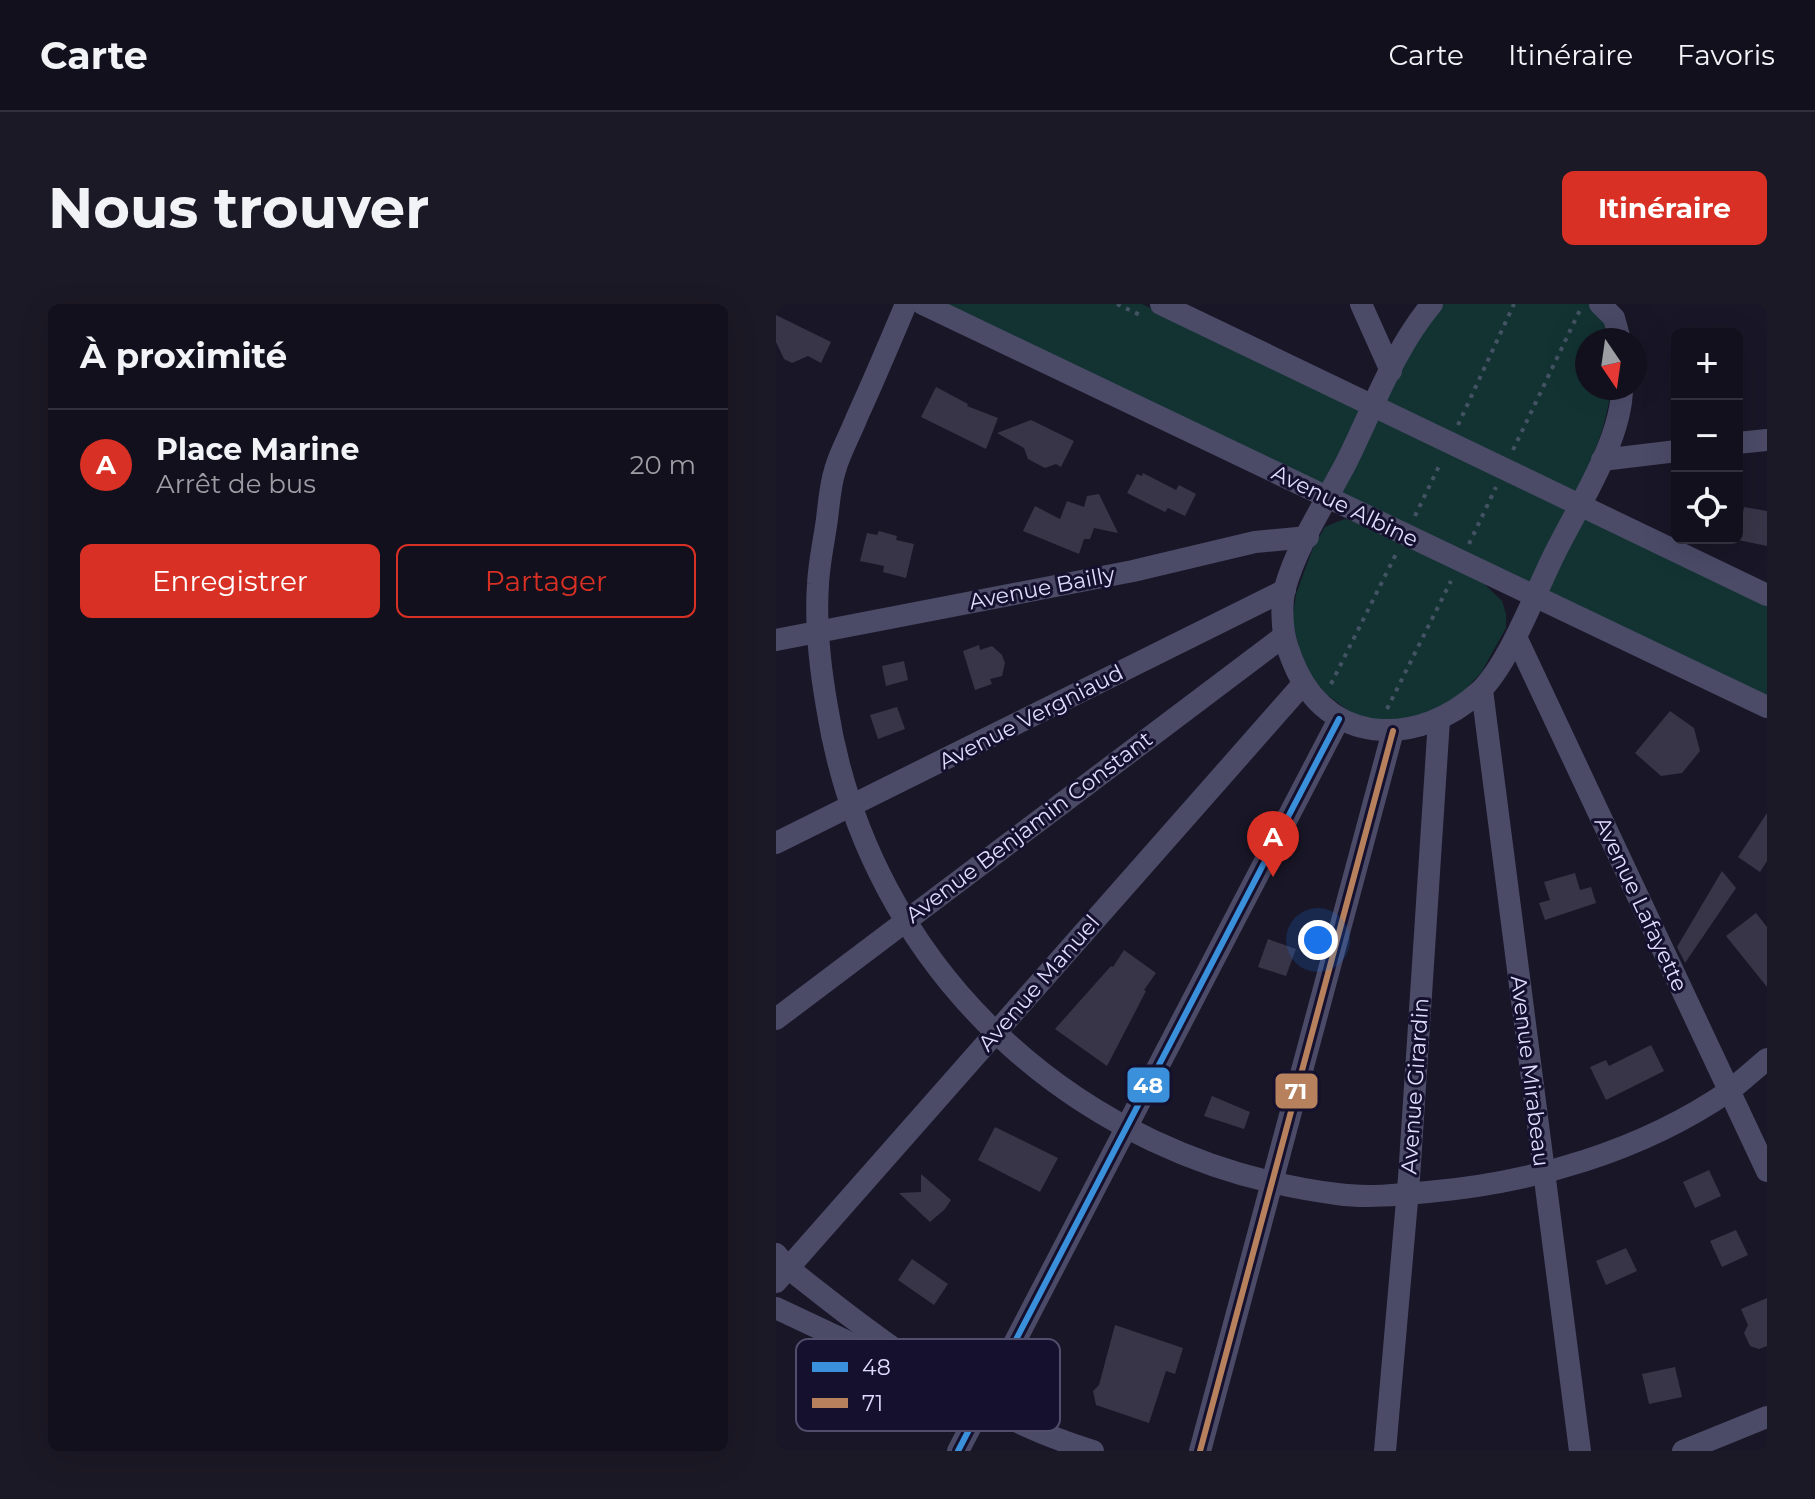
<!DOCTYPE html>
<html lang="fr">
<head>
<meta charset="utf-8">
<style>
	body { margin:0; font-family:Montserrat,sans-serif; background:#1c1926; color:#f1f3f6 }
	.controls { position:absolute; right:24px; top:24px; display:grid; overflow:hidden; border-radius:12px; box-shadow:0 8px 32px #0002 }
	.controls button { width:72px; height:72px; display:grid; place-items:center; padding:0; border:0; border-bottom:2px solid #32303b; background:#13101d; color:#f1f3f6; font:40px sans-serif }
	.compass { position:absolute; left:799px; top:24px; width:72px; height:72px; border-radius:50%; background:#13101d; box-shadow:0 8px 32px #0002; rotate:167deg }
	.you { position:absolute; left:542px; top:636px; width:28px; height:28px; margin:-20px; border:6px solid #fff; border-radius:50%; background:#1a73e8; box-shadow:0 0 0 12px #1a73e833 }
	.badge { display:grid; place-items:center; width:52px; height:52px; border-radius:50%; background:#d93025; color:#fff; font-size:26px; font-weight:700 }
	.pin { position:absolute; translate:-50% -66px; filter:drop-shadow(0 2px 4px #0008) }
	.pin::after { content:''; position:absolute; top:42px; width:28px; height:24px; background:inherit; clip-path:polygon(0 0,100% 0,50% 100%) }
	.list { margin:0; padding:0; list-style:none }
	h2 { display:flex; justify-content:space-between; align-items:center; height:104px; margin:0; padding:0 32px; font-size:34px }
	h2 small { font-size:26px; font-weight:400; color:#9d9da4 }
	.list li { display:grid; grid-template-columns:52px 1fr auto; gap:24px; align-items:center; box-sizing:border-box; height:112px; padding:0 32px; border-top:2px solid #32303b }
	.list b { display:block; font-size:30px; white-space:nowrap }
	.list p { margin:0; font-size:26px; white-space:nowrap; color:#9d9da4 }
	.list em { font-size:26px; font-style:normal; color:#9d9da4 }
	.actions { display:flex; gap:16px; padding:24px 32px }
	.actions a { flex:1; padding:18px 0; border:2px solid #d93025; border-radius:12px; text-align:center; font-size:28px; color:#d93025 }
	.actions .main { background:#d93025; color:#fff }
	.icon { flex:none; width:44px; height:44px; fill:none; stroke:currentColor; stroke-width:2; stroke-linecap:round; stroke-linejoin:round }
	.map { position:relative; flex:none; width:991px; height:1147px; overflow:hidden; border-radius:12px }
	header { display:flex; align-items:center; gap:48px; box-sizing:border-box; height:112px; padding:0 40px; background:#13101d; border-bottom:2px solid #32303b }
	header strong { font-size:38px }
	nav { display:flex; gap:44px; margin-inline-start:auto; font-size:28px }
	.intro { display:flex; align-items:center; justify-content:space-between; box-sizing:border-box; height:192px; padding:0 48px }
	h1 { margin:0; font-size:56px }
	.button { padding:20px 36px; border-radius:12px; background:#d93025; color:#fff; font-size:28px; font-weight:700 }
	main { display:flex; gap:48px; padding:0 48px }
	aside { flex:1; background:#13101d; border-radius:12px; box-shadow:0 8px 32px #0002 }
	.map>svg:first-child { display:block }
	.green { fill:#133333 }
	.building { fill:#383548 }
	.lines { fill:none; stroke-linecap:round; stroke-linejoin:round }
	.path { stroke:#445364; stroke-width:4; stroke-dasharray:4 6; stroke-linecap:butt }
	.street { stroke:#4b4b68; stroke-width:22 }
	.bus-1-casing { stroke:#14102d; stroke-width:12 }
	.bus-2-casing { stroke:#14102d; stroke-width:12 }
	.bus-1 { stroke:#3a90db; stroke-width:6 }
	.bus-2 { stroke:#b6815c; stroke-width:6 }
	.labels { text-anchor:middle; dominant-baseline:central; stroke-width:6; stroke-linejoin:round; paint-order:stroke }
	.street-label { font-size:22px; fill:#dfdcff; stroke:#14102d }
	.key { fill:#14102d; stroke:#514d6c; stroke-width:2 }
	.key-label { font-size:22px; fill:#dfdcff }
	.line-badge { stroke:#14102d; stroke-width:3 }
	.badge-label { font-size:22px; text-anchor:middle; font-weight:bold; fill:#fff }
</style>
</head>
<body>
<header>
<strong>Carte</strong>
<nav><a>Carte</a><a>Itinéraire</a><a>Favoris</a></nav>
</header>
<div class="intro"><h1>Nous trouver</h1><a class="button">Itinéraire</a></div>
<main>
<aside>
<h2>À proximité<small></small></h2>
<ul class="list">
<li><span class="badge">A</span><div><b>Place Marine</b><p>Arrêt de bus</p></div><em>20 m</em></li>
</ul>
<div class="actions"><a class="main">Enregistrer</a><a>Partager</a></div>
</aside>
<div class="map">
<svg width="991" height="1147" viewBox="0 0 991 1147">
	<rect width="100%" height="100%" fill="#191627"/>
	<g class="green">
		<polygon points="168,0 366,0 991,300 991,395"/>
		<path d="M666,0H814L828,13L835,36H811V84H835C830,125 817,153 800,190L608,96L635,47Z"/>
		<polygon points="568,215 580,216 704,276 726,297 730,310 730,324 705,369 679,396 643,413 605,417 577,410 550,390 529,366 516,317 520,290 537,244 549,223"/>
	</g>
	<g class="building">
		<polygon points="0,11 55,38 45,59 32,52 16,59 8,55 0,38"/>
		<polygon points="160,83 192,100 191,102 222,114 210,145 145,113"/>
		<polygon points="255,116 298,137 285,163 280,160 269,164 252,155 248,144 221,129"/>
		<polygon points="367,169 400,186 403,181 420,190 409,212 392,204 389,208 351,189 361,170 366,172"/>
		<polygon points="323,190 342,229 318,224 314,235 308,235 303,250 247,227 259,202 284,215 291,197 308,203 311,192"/>
		<polygon points="968,203 991,207 991,242 962,236"/>
		<polygon points="103,227 121,232 120,236 138,240 130,274 107,268 108,262 84,257 91,229 101,231"/>
		<polygon points="203,341 204,346 216,342 226,351 229,359 226,372 214,375 216,380 199,386 187,347"/>
		<polygon points="128,357 132,376 110,382 106,362"/>
		<polygon points="121,403 129,425 102,435 94,411"/>
		<polygon points="894,407 918,424 924,447 906,469 885,472 859,449"/>
		<polygon points="991,509 991,557 984,568 962,553"/>
		<polygon points="946,567 960,584 909,659 901,643"/>
		<polygon points="799,569 804,586 815,583 820,599 769,616 763,599 774,596 768,578"/>
		<polygon points="980,609 991,623 991,683 950,632"/>
		<polygon points="492,635 520,645 510,672 482,663"/>
		<polygon points="348,646 380,669 368,686 370,687 331,762 279,725 335,662 337,663"/>
		<polygon points="875,741 888,767 830,796 814,763 830,756 833,762"/>
		<polygon points="436,792 474,808 468,825 428,812"/>
		<polygon points="219,823 282,854 264,888 202,856"/>
		<polygon points="933,866 945,892 919,904 907,878"/>
		<polygon points="145,870 175,896 169,905 154,918 123,889 145,888"/>
		<polygon points="960,926 972,951 946,963 934,937"/>
		<polygon points="850,944 861,967 830,981 820,957"/>
		<polygon points="136,955 172,980 158,1001 122,976"/>
		<polygon points="991,994 991,1042 983,1045 974,1042 968,1029 972,1021 965,1005"/>
		<polygon points="339,1021 407,1044 399,1070 390,1067 373,1119 320,1101 317,1087 323,1081"/>
		<polygon points="899,1063 906,1093 873,1100 866,1070"/>
	</g>
	<g class="lines">
		<g class="path">
			<polyline points="341,0 366,12"/>
			<polyline points="682,121 738,0"/>
			<polyline points="737,146 804,6"/>
			<polyline points="639,212 665,158"/>
			<polyline points="693,240 720,183"/>
			<polyline points="555,380 621,248"/>
			<polyline points="611,405 675,277"/>
		</g>
		<g class="street">
			<path d="M130,0C114,38 98,76 81,113C74,131 64,148 59,166C54,182 53,199 51,215C48,237 43,259 42,280C39,322 44,363 51,403C92,664 300,857 561,890C590,894 623,891 652,888C756,879 866,847 953,787C966,777 978,766 991,755"/>
			<polyline points="147,0 991,403"/>
			<polyline points="385,0 991,291"/>
			<polyline points="585,0 615,67"/>
			<path d="M656,0C618,45 596,107 570,159C549,199 521,241 509,284C506,295 506,309 507,321C508,336 514,352 521,367C558,444 646,440 703,388C732,362 760,287 778,251C801,204 846,136 846,84"/>
			<polyline points="824,0 838,14 844,36"/>
			<polyline points="961,139 991,136"/>
			<polyline points="826,156 901,147"/>
			<polyline points="740,333 991,867"/>
			<polyline points="0,336 357,267 479,238 532,233"/>
			<polyline points="706,386 804,1147"/>
			<polyline points="0,539 509,286"/>
			<polyline points="0,715 508,332"/>
			<path d="M0,950L12,964C107,1039 200,1112 317,1147"/>
			<polyline points="0,978 527,380"/>
			<polyline points="0,1004 123,1062"/>
			<polyline points="182,1147 563,415"/>
			<polyline points="424,1147 617,427"/>
			<polyline points="609,1147 633,874 663,416"/>
			<polyline points="907,1147 991,1113"/>
		</g>
		<defs>
			<polyline id="bus-1" points="182,1147 563,415"/>
			<polyline id="bus-2" points="424,1147 617,427"/>
		</defs>
		<use href="#bus-1" class="bus-1-casing"/>
		<use href="#bus-2" class="bus-2-casing"/>
		<use href="#bus-1" class="bus-1"/>
		<use href="#bus-2" class="bus-2"/>
	</g>
	<g class="labels">
		<g class="street-label">
			<text transform="translate(569 202) rotate(26)">Avenue Albine</text>
			<text transform="translate(266 284) rotate(-11)">Avenue Bailly</text>
			<text transform="translate(255 413) rotate(-27)">Avenue Vergniaud</text>
			<text transform="translate(253 523) rotate(-37)">Avenue Benjamin Constant</text>
			<text transform="translate(865 600) rotate(65)">Avenue Lafayette</text>
			<text transform="translate(263 679) rotate(-49)">Avenue Manuel</text>
			<text transform="translate(754 767) rotate(83)">Avenue Mirabeau</text>
			<text transform="translate(639 782) rotate(-86)">Avenue Girardin</text>
		</g>
	</g>
	<rect x="20" y="1035" width="264" height="92" rx="12" class="key"/>
	<rect x="36" y="1058" width="36" height="10" fill="#3a90db"/>
	<rect x="36" y="1094" width="36" height="10" fill="#b6815c"/>
	<g class="key-label">
		<text x="86" y="1071">48</text>
		<text x="86" y="1107">71</text>
	</g>
	<g class="line-badge">
		<rect x="350" y="762" width="45" height="38" rx="8" fill="#3a90db"/>
		<rect x="498" y="768" width="45" height="38" rx="8" fill="#b6815c"/>
	</g>
	<g class="badge-label">
		<text x="372" y="789">48</text>
		<text x="520" y="795">71</text>
	</g>
</svg>
<div class="controls">
<button>+</button>
<button>−</button>
<button><svg class="icon" aria-label="locate" viewBox="0 0 24 24"><circle cx="12" cy="12" r="6"/><path d="M12 2v4M12 18v4M2 12h4M18 12h4"/></svg></button>
</div>
<svg class="compass" viewBox="-18 -18 36 36"><path d="M0-13l5 13h-10z" fill="#e53935"/><path d="M0 13l5-13h-10z" fill="#9d9da4"/></svg>
<div class="you"></div>
<div class="pin badge" style="left:497px;top:573px">A</div>
</div>
</main>
</body>
</html>
